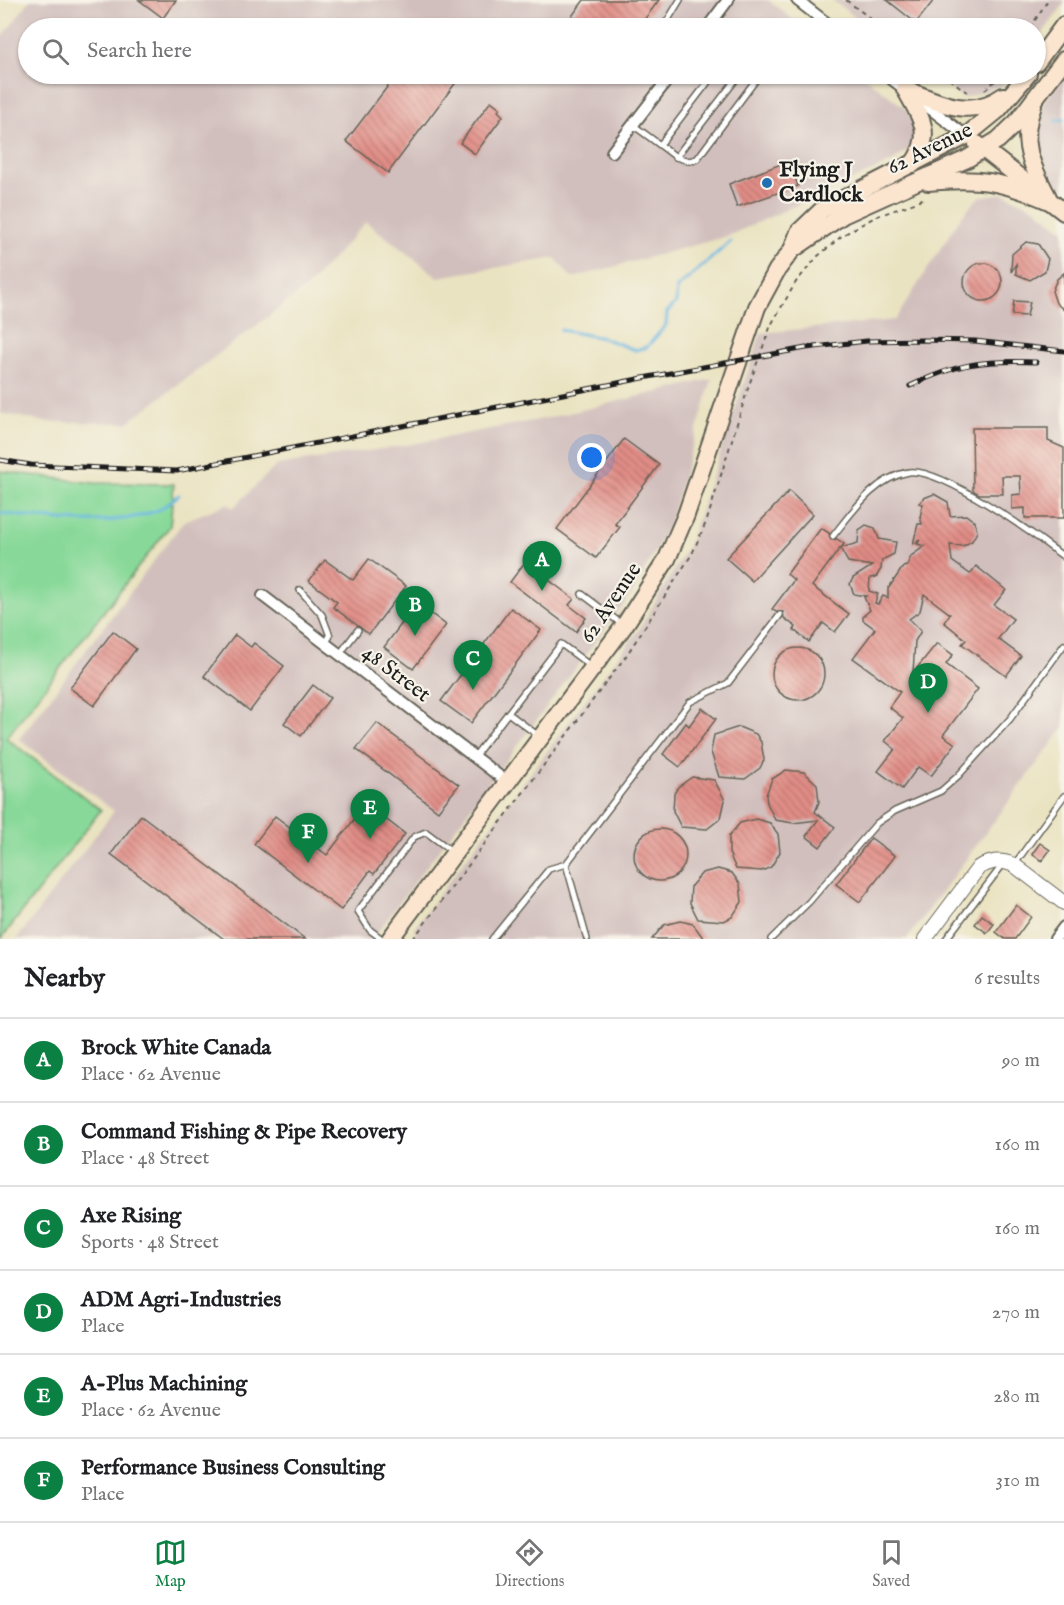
<!DOCTYPE html>
<html lang="en">
<head>
<meta charset="utf-8">
<style>
	body { margin:0; font-family:"IM FELL English",serif; background:#f6f6f6; color:#202124 }
	.you { position:absolute; left:592px; top:458px; width:21px; height:21px; margin:-15px; border:4px solid #fff; border-radius:50%; background:#1a73e8; box-shadow:0 0 0 9px #1a73e833 }
	.badge { display:grid; place-items:center; width:39px; height:39px; border-radius:50%; background:#0b8043; color:#fff; font-size:20px; font-weight:700 }
	.pin { position:absolute; translate:-50% -50px; filter:drop-shadow(0 2px 3px #0008) }
	.pin::after { content:''; position:absolute; top:32px; width:21px; height:18px; background:inherit; clip-path:polygon(0 0,100% 0,50% 100%) }
	.list { margin:0; padding:0; list-style:none }
	h2 { display:flex; justify-content:space-between; align-items:center; height:78px; margin:0; padding:0 24px; font-size:26px }
	h2 small { font-size:20px; font-weight:400; color:#757577 }
	.list li { display:grid; grid-template-columns:39px 1fr auto; gap:18px; align-items:center; box-sizing:border-box; height:84px; padding:0 24px; border-top:2px solid #e0e0e0 }
	.list b { display:block; font-size:22px; white-space:nowrap }
	.list p { margin:0; font-size:20px; white-space:nowrap; color:#757577 }
	.list em { font-size:20px; font-style:normal; color:#757577 }
	.icon { flex:none; width:33px; height:33px; fill:none; stroke:currentColor; stroke-width:2; stroke-linecap:round; stroke-linejoin:round }
	.map { position:relative; flex:none; width:1064px; height:939px; overflow:hidden }
	.search { position:absolute; background:#fff; box-shadow:0 2px 4px #0004; left:18px; right:18px; top:18px; height:66px; display:flex; align-items:center; gap:15px; box-sizing:border-box; padding:0 21px; border-radius:33px; color:#757577; font-size:22px }
	.sheet { height:582px; background:#fff }
	nav { display:flex; justify-content:space-around; align-items:center; box-sizing:border-box; height:84px; border-top:2px solid #e0e0e0; background:#fff; font-size:16px; color:#757577 }
	nav a { display:grid; justify-items:center; gap:3px }
	nav .on { color:#0b8043 }
	.map>svg:first-child { display:block }
	.industrial { fill:#d1bfbd }
	.grass { fill:#88d999; stroke:#527a5a; stroke-width:1.5 }
	.lines { fill:none; stroke-linecap:round; stroke-linejoin:round }
	.stream { stroke:#67b7e2; stroke-width:3 }
	.building { fill:url(#building-back-hatch) }
	.service-casing { stroke:#646256; stroke-width:8 }
	.minor-casing { stroke:#646256; stroke-width:14 }
	.tertiary-casing { stroke:#646256; stroke-width:16 }
	.secondary-casing { stroke:#646256; stroke-width:20 }
	.path { stroke:#646256; stroke-width:2; stroke-dasharray:4.5 4.5; stroke-linecap:butt }
	.service { stroke:#fff; stroke-width:5 }
	.minor { stroke:#fff; stroke-width:10 }
	.tertiary { stroke:#fff; stroke-width:14 }
	.secondary { stroke:#fbe5cf; stroke-width:16 }
	.rail-casing { stroke:#1c1c1c; stroke-width:5 }
	.rail { stroke:#f7f3e8; stroke-width:3; stroke-dasharray:9; stroke-linecap:butt }
	.poi-dot { fill:#1f6fb2; stroke:#f7f3e8; stroke-width:2 }
	.labels { text-anchor:middle; dominant-baseline:central; stroke-width:4.5; stroke-linejoin:round; paint-order:stroke }
	.street-label { font-size:22px; fill:#1c1c1c; stroke:#f7f3e8 }
	.poi-label { font-size:22px; font-weight:bold; fill:#1c1c1c; stroke:#f7f3e8; text-anchor:start }
</style>
</head>
<body>
<div class="map">
<svg width="1064" height="939" viewBox="0 0 1064 939">
	<defs>
		<pattern id="building-back-hatch" width="6" height="6" patternUnits="userSpaceOnUse" patternTransform="scale(1.5)"><rect width="6" height="6" fill="#e18d86"/><path d="M-1 5l2 2M0 0l6 6M5-1l2 2" fill="none" stroke="#b6726d"/></pattern>
	</defs>
	<rect width="100%" height="100%" fill="#f7f3e8"/>
	<filter id="ink" filterUnits="userSpaceOnUse"><feTurbulence type="fractalNoise" baseFrequency=".0167" numOctaves="2"/><feDisplacementMap in="SourceGraphic" scale="12" xChannelSelector="R" yChannelSelector="G"/><feConvolveMatrix kernelMatrix="1 2 1 2 8 2 1 2 1" color-interpolation-filters="sRGB"/></filter>
	<filter id="wash" filterUnits="userSpaceOnUse"><feTurbulence type="fractalNoise" baseFrequency=".008" numOctaves="4" result="noise"/><feDisplacementMap in="SourceGraphic" scale="24" xChannelSelector="R" yChannelSelector="G"/><feGaussianBlur stdDeviation="1.35" result="paint"/><feColorMatrix in="noise" values="0 0 0 0 0 0 0 0 0 0 0 0 0 0 0 0 0 1.4 0 .05"/><feComposite in="paint" operator="in"/></filter>
	<g filter="url(#wash)">
		<rect width="100%" height="100%" fill="#eae3c1"/>
		<g class="industrial">
			<polygon points="30,0 768,0 804,28 28,28 28,74 861,74 906,109 917,129 916,145 890,163 728,236 572,278 555,258 438,277 366,222 307,287 127,423 45,422 0,413 0,40"/>
			<polygon points="832,0 1064,0 1064,4 1036,42 1036,28 870,28"/>
			<polygon points="931,74 1012,74 1002,86 963,98"/>
			<polygon points="1064,76 1064,190 1055,183 1036,147 1044,101"/>
			<polygon points="1003,193 1034,208 1064,230 1064,727 907,939 416,939 414,928 640,628 689,544 761,333 895,320 961,217 979,197"/>
			<polygon points="712,379 669,525 633,592 372,939 17,939 114,811 19,739 184,521 227,504 233,508 277,465 407,445 548,418"/>
		</g>
		<polygon class="grass" points="0,471 94,483 174,484 170,526 6,738 101,810 1,939"/>
		<g class="lines">
			<g class="stream">
				<polyline points="1056,121 1064,119"/>
				<polyline points="561,330 603,338 635,350 647,347 666,325 667,312 676,303 677,288 731,241"/>
				<path d="M0,513C51,519 106,529 156,511C164,508 172,500 179,495"/>
			</g>
		</g>
		<g id="blocks">
			<g class="building">
				<polygon points="139,0 176,0 163,18"/>
				<polygon points="584,0 659,0 638,28 589,28 572,16"/>
				<polygon points="887,0 934,0 916,23"/>
				<polygon points="397,74 455,74 460,77 388,173 346,141"/>
				<polygon points="491,101 500,108 498,111 503,116 475,154 460,143"/>
				<polygon points="789,161 798,186 737,207 729,184"/>
				<polygon points="1026,242 1038,244 1048,259 1045,271 1030,280 1016,274 1016,264 1011,272 1012,254"/>
				<circle cx="983" cy="282" r="19"/>
				<polygon points="1064,273 1064,310 1056,303 1052,291 1057,279"/>
				<polygon points="1014,301 1030,302 1027,316 1012,315"/>
				<polygon points="972,428 1048,428 1048,441 1064,448 1064,518 1025,518 1025,508 1012,509 1012,495 1021,494 1020,476 1002,476 1003,494 979,494 973,490"/>
				<polygon points="624,439 659,465 615,524 620,527 596,558 557,529"/>
				<polygon points="789,491 813,514 752,581 726,558"/>
				<polygon points="934,494 948,502 950,516 966,515 975,522 977,532 972,541 963,546 950,545 952,561 970,574 976,566 1006,590 994,605 1013,619 998,639 1021,656 1006,676 962,644 966,640 944,622 950,614 924,594 920,611 909,619 921,631 915,641 913,673 937,643 953,655 946,664 978,689 943,735 955,744 931,776 918,767 902,789 878,771 895,749 885,741 903,718 889,707 900,692 853,658 875,629 863,620 863,616 870,610 864,597 866,596 854,594 850,584 853,578 872,566 848,562 840,548 812,586 849,614 835,632 823,623 809,642 794,630 796,627 784,618 783,612 776,612 772,609 794,580 787,574 821,528 829,533 831,540 837,539 844,544 841,548 858,543 859,530 866,525 875,528 879,539 896,542 894,554 882,560 881,569 876,577 870,578 869,591 878,594 875,603 878,604 883,596 888,598 888,589 903,567 907,566 911,556 925,546 917,544 920,540 913,544 918,524 922,524 920,517 923,504 919,503 924,498"/>
				<polygon points="369,559 406,586 369,634 333,607 337,602 309,581 325,560 353,580"/>
				<polygon points="525,562 574,599 569,605 586,618 576,632 510,582"/>
				<polygon points="417,603 446,625 413,669 384,647"/>
				<polygon points="511,608 541,630 471,723 441,701"/>
				<polygon points="113,631 136,649 94,706 70,688"/>
				<polygon points="235,635 251,647 254,643 284,666 250,711 204,676"/>
				<circle cx="798" cy="674" r="26"/>
				<polygon points="313,685 330,698 301,736 284,723"/>
				<polygon points="702,708 716,719 680,767 663,754 686,723 689,726"/>
				<polygon points="377,723 459,785 438,811 356,749"/>
				<polygon points="739,727 756,734 761,742 764,760 760,768 745,779 719,777 711,752 714,735"/>
				<polygon points="786,770 804,772 817,784 819,802 815,812 835,827 820,847 806,836 818,820 793,823 775,820 767,803 766,795 772,779"/>
				<polygon points="692,777 714,780 725,800 721,818 707,829 681,827 673,811 674,794 678,787"/>
				<polygon points="366,804 405,834 374,874 370,871 341,910 254,844 275,816 327,855"/>
				<polygon points="141,815 305,939 224,939 111,854"/>
				<polygon points="756,819 770,823 778,834 780,852 771,867 762,871 736,869 729,853 729,836 740,823"/>
				<circle cx="660" cy="855" r="26"/>
				<polygon points="871,838 895,856 860,902 836,884"/>
				<polygon points="1040,843 1050,850 1042,861 1032,854"/>
				<polygon points="718,869 732,873 740,884 742,902 732,917 724,921 698,919 690,903 691,886 702,873"/>
				<polygon points="1016,905 1031,917 1015,939 1005,939 996,932"/>
				<polygon points="982,915 994,924 987,933 975,924"/>
				<polygon points="680,921 693,924 704,939 652,939 664,925"/>
			</g>
		</g>
	</g>
	<g filter="url(#ink)">
		<use href="#blocks" fill-opacity="0" stroke="#646256" stroke-width="1.5"/>
		<g class="lines">
			<defs>
				<g id="service">
					<polyline points="663,28 680,0"/>
					<polyline points="633,125 660,145 714,74"/>
					<polyline points="660,145 676,157 740,74"/>
					<polyline points="676,157 689,161 697,159 755,81 755,74"/>
					<path d="M833,536C852,512 876,477 909,472C942,468 1037,536 1064,557"/>
					<polyline points="300,590 322,615 330,636 325,644"/>
					<polyline points="582,594 623,625"/>
					<polyline points="339,655 358,630"/>
					<polyline points="540,737 508,713 561,644 592,667"/>
					<polyline points="474,757 508,713"/>
					<polyline points="566,864 587,939"/>
					<polyline points="1014,865 1064,796"/>
					<polyline points="382,939 370,930 358,911 414,837 426,832 453,852"/>
					<polyline points="492,939 549,869 566,864 690,702 728,683 780,615"/>
					<polyline points="771,939 809,902 877,823 895,811 941,791 958,776 1010,719 1064,645"/>
					<polyline points="946,939 1004,863"/>
				</g>
				<g id="minor">
					<polyline points="797,0 833,28"/>
					<polyline points="707,28 728,0"/>
					<polyline points="885,74 966,136"/>
					<polyline points="612,152 672,74"/>
					<polyline points="263,596 507,782"/>
					<polyline points="1055,939 1064,927"/>
				</g>
				<path id="tertiary" d="M925,939L979,867C992,861 1000,859 1014,865L1064,903"/>
				<g id="secondary">
					<polyline points="1036,63 1064,25"/>
					<path d="M905,89C938,102 970,120 1003,96"/>
					<path d="M905,89C921,118 934,133 913,164"/>
					<path d="M1033,106C1019,140 1032,167 1048,197"/>
					<polyline points="977,144 1064,212"/>
					<path d="M928,182C979,177 1002,181 1049,201"/>
					<polyline points="792,250 843,215 967,159 998,140 1016,123 1064,60"/>
					<polyline points="390,939 624,626 667,559 686,515 757,307 777,270 792,250 799,232 822,210 966,136 998,110 1028,74"/>
				</g>
			</defs>
			<use href="#service" class="service-casing"/>
			<use href="#minor" class="minor-casing"/>
			<use href="#tertiary" class="tertiary-casing"/>
			<use href="#secondary" class="secondary-casing"/>
			<g class="path">
				<polyline points="846,0 883,28"/>
				<polyline points="1030,28 1048,0"/>
				<polyline points="942,74 969,93"/>
				<polyline points="985,90 1002,74"/>
				<polyline points="413,939 626,656 692,554 707,520 749,385 771,325 796,282 818,256 843,235 875,217 920,201 925,195"/>
			</g>
			<use href="#service" class="service"/>
			<use href="#minor" class="minor"/>
			<use href="#tertiary" class="tertiary"/>
			<use href="#secondary" class="secondary"/>
			<defs>
				<g id="rail">
					<path d="M910,386C958,363 983,360 1036,362"/>
					<polyline points="0,460 31,465 177,471 643,378 806,348 867,341 924,340 975,341 1064,351"/>
				</g>
			</defs>
			<use href="#rail" class="rail-casing"/>
			<use href="#rail" class="rail"/>
		</g>
	</g>
	<circle class="poi-dot" cx="767" cy="183" r="6"/>
	<g class="labels">
		<g class="street-label">
			<text transform="translate(930 149) rotate(-26)">62 Avenue</text>
			<text transform="translate(611 603) rotate(-56)">62 Avenue</text>
			<text transform="translate(396 674) rotate(37)">48 Street</text>
		</g>
		<g class="poi-label">
			<text x="779" y="170">Flying J<tspan x="779" dy="25">Cardlock</tspan></text>
		</g>
	</g>
</svg>
<div class="you"></div>
<div class="pin badge" style="left:542px;top:591px">A</div>
<div class="pin badge" style="left:415px;top:636px">B</div>
<div class="pin badge" style="left:473px;top:690px">C</div>
<div class="pin badge" style="left:928px;top:713px">D</div>
<div class="pin badge" style="left:370px;top:839px">E</div>
<div class="pin badge" style="left:308px;top:863px">F</div>
<div class="search"><svg class="icon" aria-label="search" viewBox="0 0 24 24"><circle cx="10" cy="10" r="6"/><path d="M15 15l6 6"/></svg>Search here</div>
</div>
<section class="sheet">
<h2>Nearby<small>6 results</small></h2>
<ul class="list">
<li><span class="badge">A</span><div><b>Brock White Canada</b><p>Place · 62 Avenue</p></div><em>90 m</em></li>
<li><span class="badge">B</span><div><b>Command Fishing &amp; Pipe Recovery</b><p>Place · 48 Street</p></div><em>160 m</em></li>
<li><span class="badge">C</span><div><b>Axe Rising</b><p>Sports · 48 Street</p></div><em>160 m</em></li>
<li><span class="badge">D</span><div><b>ADM Agri-Industries</b><p>Place</p></div><em>270 m</em></li>
<li><span class="badge">E</span><div><b>A-Plus Machining</b><p>Place · 62 Avenue</p></div><em>280 m</em></li>
<li><span class="badge">F</span><div><b>Performance Business Consulting</b><p>Place</p></div><em>310 m</em></li>
</ul>
</section>
<nav>
<a class="on"><svg class="icon" aria-label="map" viewBox="0 0 24 24"><path d="M3 6l6-2 6 2 6-2v14l-6 2-6-2-6 2zM9 4v14M15 6v14"/></svg>Map</a>
<a><svg class="icon" aria-label="directions" viewBox="0 0 24 24"><path d="M12 3l9 9-9 9-9-9zM9 14v-3h6M13 9l2 2-2 2"/></svg>Directions</a>
<a><svg class="icon" aria-label="saved" viewBox="0 0 24 24"><path d="M7 4h10v16l-5-4-5 4z"/></svg>Saved</a>
</nav>
</body>
</html>
